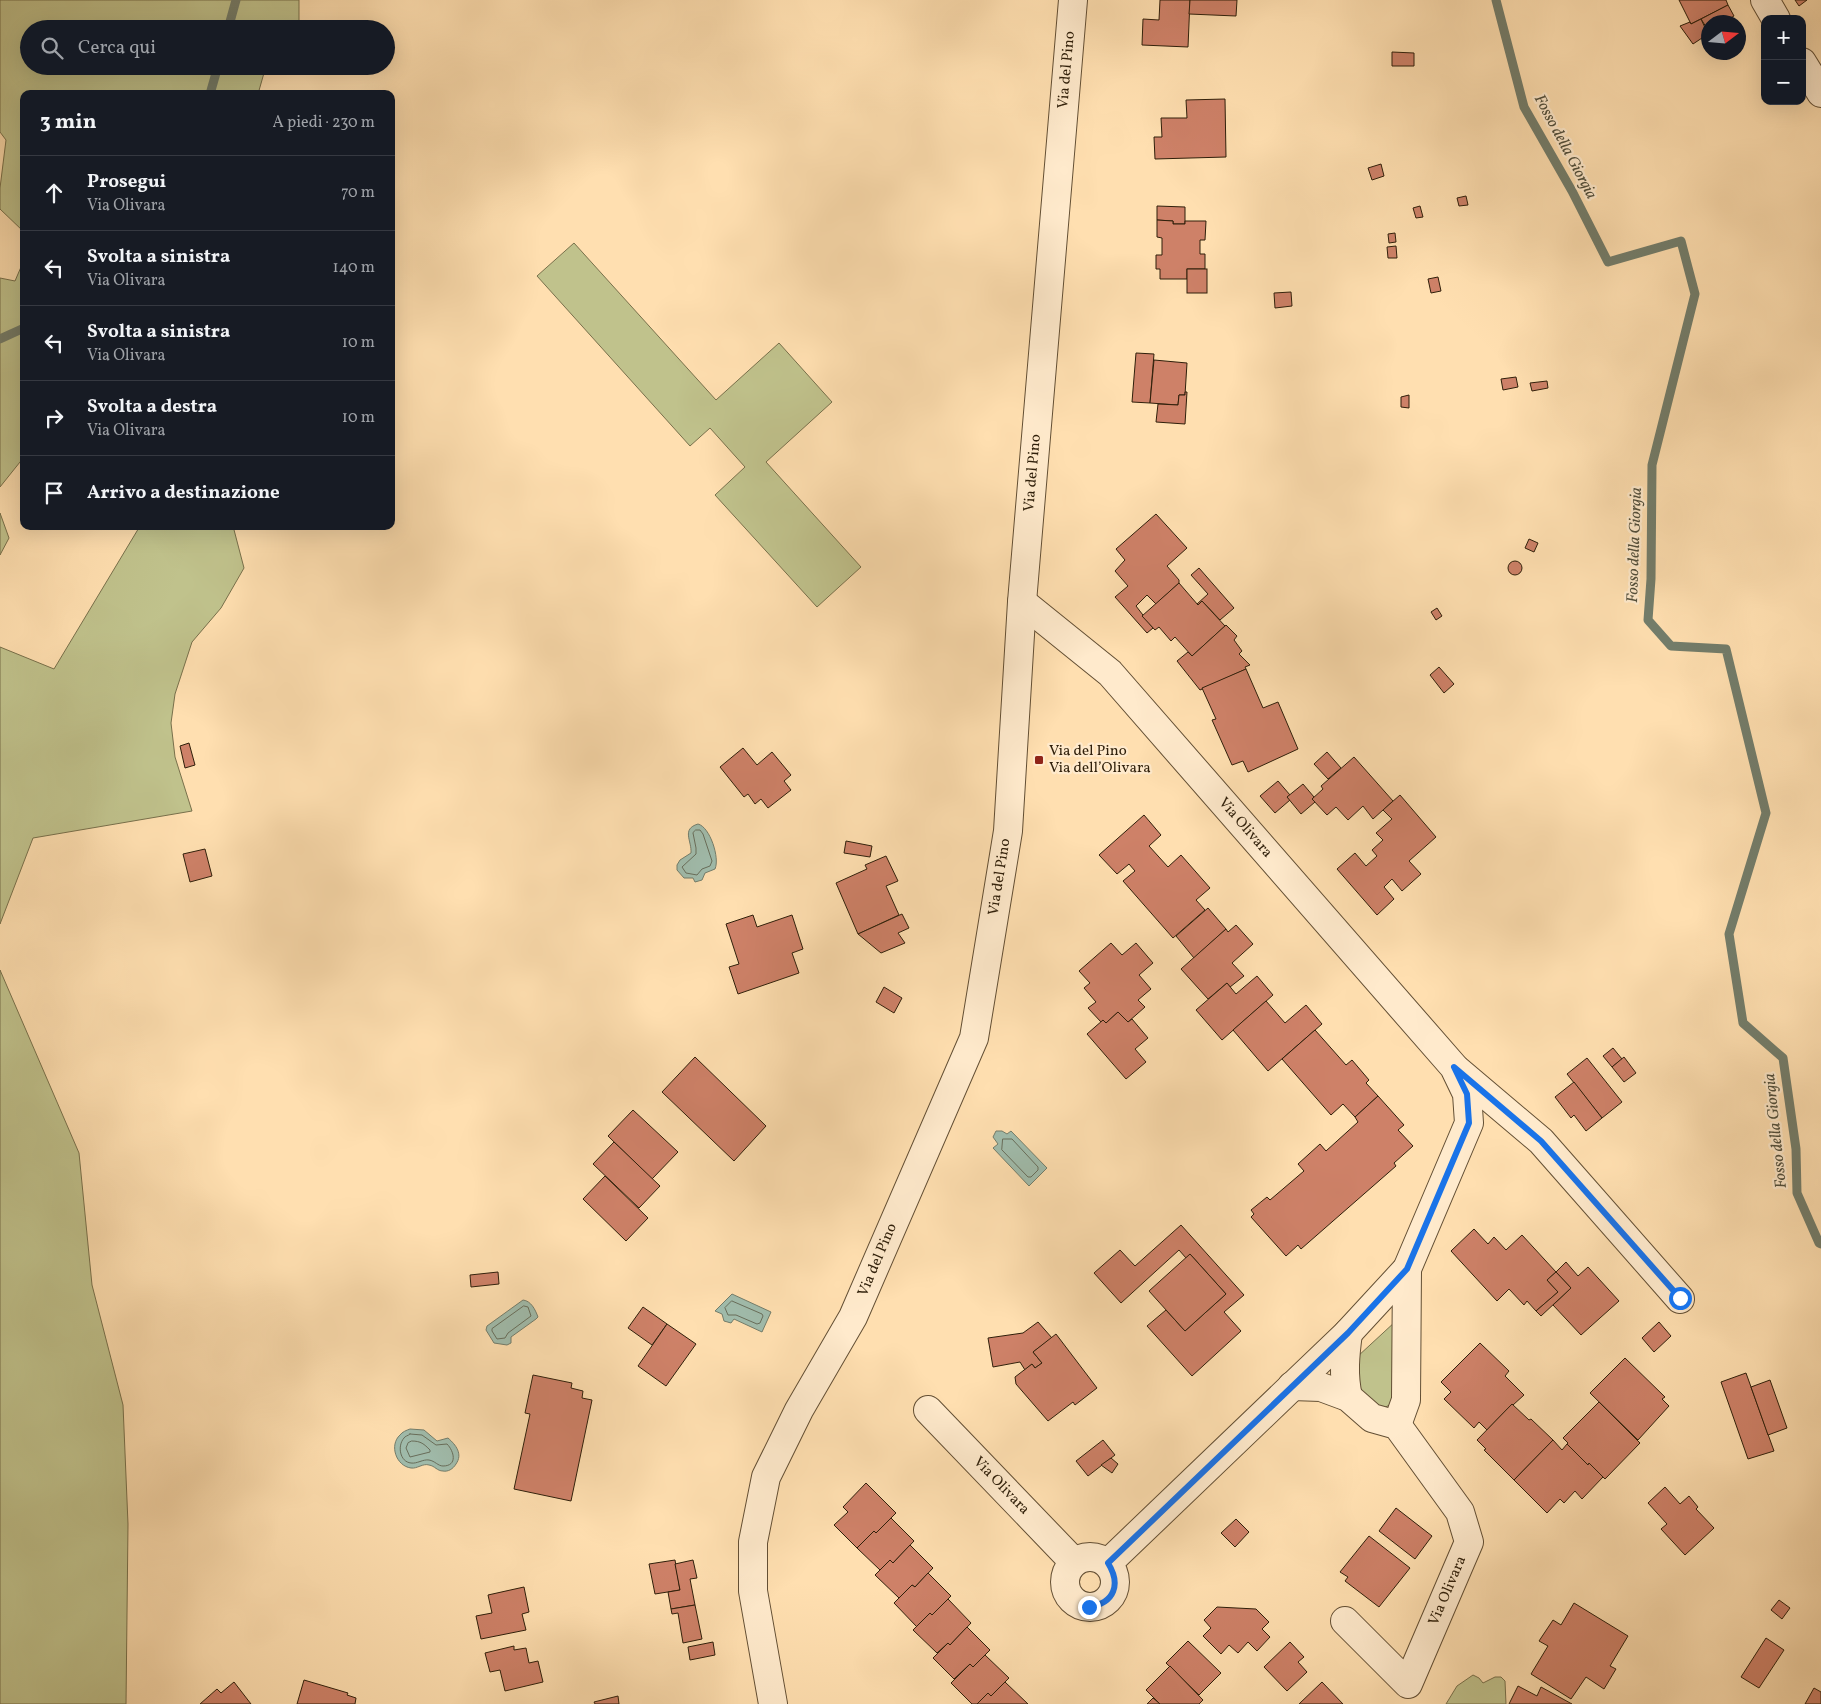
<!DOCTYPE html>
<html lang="it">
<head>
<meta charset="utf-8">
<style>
	body { margin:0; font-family:Vollkorn,serif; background:#242831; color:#f1f3f6 }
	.controls { position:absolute; right:15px; top:15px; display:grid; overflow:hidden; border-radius:10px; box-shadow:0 5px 20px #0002 }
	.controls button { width:45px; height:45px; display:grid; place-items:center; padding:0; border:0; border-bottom:1px solid #363941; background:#171b24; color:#f1f3f6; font:25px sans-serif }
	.compass { position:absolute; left:1701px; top:15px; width:45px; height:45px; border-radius:50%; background:#171b24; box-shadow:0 5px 20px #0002; rotate:74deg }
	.stop { position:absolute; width:15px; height:15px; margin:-11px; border:4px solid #1a73e8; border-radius:50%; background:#fff }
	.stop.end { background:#1a73e8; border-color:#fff; box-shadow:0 1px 5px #0008 }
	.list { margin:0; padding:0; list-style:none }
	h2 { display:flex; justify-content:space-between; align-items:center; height:65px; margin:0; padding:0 20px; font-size:21px }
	h2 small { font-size:16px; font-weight:400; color:#9ea1a6 }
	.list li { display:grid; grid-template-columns:32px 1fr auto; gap:15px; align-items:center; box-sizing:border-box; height:75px; padding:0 20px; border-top:1px solid #363941 }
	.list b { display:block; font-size:19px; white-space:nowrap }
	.list p { margin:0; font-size:16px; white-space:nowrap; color:#9ea1a6 }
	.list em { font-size:16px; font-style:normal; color:#9ea1a6 }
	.icon { flex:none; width:28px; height:28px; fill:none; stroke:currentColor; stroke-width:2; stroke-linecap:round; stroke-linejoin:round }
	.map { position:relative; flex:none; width:1821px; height:1704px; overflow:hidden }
	.search { position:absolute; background:#171b24; box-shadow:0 5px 20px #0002; left:20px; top:20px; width:375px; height:55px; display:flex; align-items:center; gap:12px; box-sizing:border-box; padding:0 18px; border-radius:28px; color:#9ea1a6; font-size:19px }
	.panel { position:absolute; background:#171b24; box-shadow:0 5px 20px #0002; left:20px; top:90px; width:375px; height:440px; border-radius:10px }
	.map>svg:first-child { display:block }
	.green { fill:#c0c28c; stroke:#78704b }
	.water { fill:#a0bcac; stroke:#737d6b }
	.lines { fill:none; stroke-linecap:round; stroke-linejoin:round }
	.shore { stroke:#686e5b; stroke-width:1 }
	.stream { stroke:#737d6b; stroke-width:9 }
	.building { fill:#ce8168; stroke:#2f1f0a }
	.minor-casing { stroke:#634f34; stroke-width:30 }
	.minor { stroke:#ffeacc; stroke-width:28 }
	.route { stroke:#1a73e8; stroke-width:6 }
	.poi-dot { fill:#8f2418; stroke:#ffeacc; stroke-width:2 }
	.labels { text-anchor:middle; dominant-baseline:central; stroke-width:4.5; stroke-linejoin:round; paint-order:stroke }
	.street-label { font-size:15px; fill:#2f1f0a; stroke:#ffeacc }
	.poi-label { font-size:15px; fill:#2f1f0a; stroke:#ffeacc; text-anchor:start }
	.water-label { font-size:16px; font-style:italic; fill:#514e3b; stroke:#ffeacc }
</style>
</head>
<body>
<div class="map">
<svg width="1821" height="1704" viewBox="0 0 1821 1704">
	<rect width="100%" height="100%" fill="#ffdfb0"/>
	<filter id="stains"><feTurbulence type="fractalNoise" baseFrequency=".004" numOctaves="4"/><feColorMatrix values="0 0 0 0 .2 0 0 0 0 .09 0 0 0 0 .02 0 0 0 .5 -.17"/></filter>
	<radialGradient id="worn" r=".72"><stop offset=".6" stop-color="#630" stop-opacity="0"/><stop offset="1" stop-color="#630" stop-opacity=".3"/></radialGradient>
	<g class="green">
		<polygon points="0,0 299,0 299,21 293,29 29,29 29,66 266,66 258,94 24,94 24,232 0,209 0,188 6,140 0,132"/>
		<polygon points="574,243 716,400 779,343 832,402 766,462 861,567 817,607 715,495 745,467 710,428 690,446 537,276"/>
		<polygon points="24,260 24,457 0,487 0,278 15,281"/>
		<polygon points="0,513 9,538 0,555"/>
		<polygon points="140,526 233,526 244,568 221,608 192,642 175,694 171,723 175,757 192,811 33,838 0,924 0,647 54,669"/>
		<polygon points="0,970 79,1153 92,1285 123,1405 128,1524 126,1704 0,1704"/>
		<polygon points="1396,1321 1397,1401 1380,1410 1354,1389 1357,1357"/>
		<polygon points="1473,1675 1479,1678 1483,1683 1495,1677 1501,1677 1505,1681 1506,1704 1446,1704 1457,1686"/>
	</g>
	<g class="water">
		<path d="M698,824C710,827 720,858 715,869L705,873L702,880L695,882L693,878H684L677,870V865L680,860L691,853C692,841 681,829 698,824Z"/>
		<polygon points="996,1131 1002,1131 1007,1134 1011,1131 1047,1168 1029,1186 993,1148 998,1144 993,1137"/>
		<polygon points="732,1294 771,1312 762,1332 734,1319 731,1323 724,1321 722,1314 715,1311"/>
		<path d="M523,1300C531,1301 535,1309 538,1317L536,1319L511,1337V1343L507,1345L494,1343L486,1330L487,1326Z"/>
		<path d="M410,1429L424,1430L437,1441L448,1438C456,1445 463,1454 456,1464C453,1469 448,1472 443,1471C437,1471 435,1466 429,1465C423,1463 417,1469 411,1468C396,1466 389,1445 400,1435C402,1432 407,1430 410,1429Z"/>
	</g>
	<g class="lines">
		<g class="shore">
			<polygon points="696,830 700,830 703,834 712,861 710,866 702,869 697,875 686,873 682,867 696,854 696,848 693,833"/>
			<polygon points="1003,1139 1012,1139 1038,1167 1038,1170 1031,1177 1028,1177 1002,1150"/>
			<polygon points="732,1301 762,1314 763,1316 760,1323 757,1324 736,1315 728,1315 725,1308"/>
			<polygon points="524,1306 528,1307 531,1316 508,1333 505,1338 497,1339 492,1331 492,1329"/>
			<path d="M410,1434L422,1435L436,1445L447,1444C454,1451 458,1466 443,1466C438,1466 435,1461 429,1460C423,1459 417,1464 411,1463C400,1462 397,1446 404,1438C405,1436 408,1436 410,1434Z"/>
			<path d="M412,1441C421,1441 424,1444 430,1450V1452L410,1457L406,1448L408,1443Z"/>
		</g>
		<g class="stream">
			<polyline points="1496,0 1524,107 1572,191 1608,262 1681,241 1695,294 1652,465 1651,579 1648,620 1671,646 1726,649 1766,813 1729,934 1743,1023 1783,1058 1796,1149 1797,1193 1819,1243 1821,1244"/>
			<polyline points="228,29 236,0"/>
			<polyline points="210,94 218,66"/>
			<polyline points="0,339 24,328"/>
		</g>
	</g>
	<g class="building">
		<polygon points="1160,0 1190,0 1188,47 1142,45 1143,19 1159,20"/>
		<polygon points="1190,0 1237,0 1236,16 1189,14"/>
		<polygon points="1679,0 1726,0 1728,5 1691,24"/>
		<polygon points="1795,0 1807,0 1799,6"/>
		<polygon points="1728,5 1734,16 1723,22 1708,22 1708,30 1701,19"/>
		<polygon points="1701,19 1708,34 1693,44 1680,26 1690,22 1691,24"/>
		<polygon points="1392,52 1414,53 1414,66 1392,66"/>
		<polygon points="1225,99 1226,157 1155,159 1154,137 1162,137 1161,118 1187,118 1186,100"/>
		<polygon points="1381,164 1384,176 1372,180 1368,168"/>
		<polygon points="1466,196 1468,205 1459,206 1457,198"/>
		<polygon points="1157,206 1185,207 1185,224 1173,224 1173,221 1157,220"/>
		<polygon points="1420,206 1423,217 1416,218 1413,208"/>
		<polygon points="1157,220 1173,221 1173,224 1185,224 1185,221 1206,221 1205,240 1200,240 1200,254 1205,254 1205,269 1187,269 1187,279 1160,279 1160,269 1156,269 1156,255 1162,255 1162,238 1157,237"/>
		<polygon points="1395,233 1396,242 1389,243 1388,234"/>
		<polygon points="1396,246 1397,258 1388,258 1387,247"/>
		<rect x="1187" y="269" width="20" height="24"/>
		<polygon points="1438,277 1441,291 1431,293 1428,279"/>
		<polygon points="1291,292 1292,306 1275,308 1274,293"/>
		<polygon points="1136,353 1154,354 1150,403 1132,402"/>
		<polygon points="1154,360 1187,363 1185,395 1179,395 1178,405 1150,403"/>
		<polygon points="1516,377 1518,387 1503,390 1501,379"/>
		<polygon points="1547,381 1548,388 1532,391 1530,383"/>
		<polygon points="1185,392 1187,392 1185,424 1156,422 1158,404 1178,405 1179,395 1185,395"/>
		<polygon points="1409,395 1409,408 1401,407 1401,397"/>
		<polygon points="1156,514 1187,548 1167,566 1179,580 1179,583 1156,604 1147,595 1136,606 1153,628 1147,633 1115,597 1128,586 1115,571 1125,560 1116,549"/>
		<polygon points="1529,539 1538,543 1534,552 1525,548"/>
		<circle cx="1515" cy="568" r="7"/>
		<polygon points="1199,568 1234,608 1220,620 1202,601 1198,605 1197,604 1208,594 1191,575"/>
		<polygon points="1179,583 1198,605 1202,601 1225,626 1192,656 1175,637 1171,641 1159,627 1155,630 1142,616"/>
		<polygon points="1437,608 1442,616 1436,620 1431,612"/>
		<polygon points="1226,625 1237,636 1234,640 1242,651 1239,654 1250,665 1245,667 1246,669 1200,690 1177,661 1188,652 1192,656"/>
		<polygon points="1439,667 1454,684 1444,693 1430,675"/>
		<polygon points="1246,669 1263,708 1278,702 1298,749 1248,772 1243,761 1232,765 1212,720 1216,719 1202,688"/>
		<polygon points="189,743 195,765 185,768 180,746"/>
		<polygon points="743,748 757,765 772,752 791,775 784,781 791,790 768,808 761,799 755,804 748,794 744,797 720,767"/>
		<polygon points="1327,752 1341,768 1328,779 1314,764"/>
		<polygon points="1354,757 1393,801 1373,819 1363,806 1348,820 1336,807 1327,815 1312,799 1323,789 1321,786"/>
		<polygon points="1278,781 1290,795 1287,797 1290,800 1275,813 1260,796"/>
		<polygon points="1303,784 1314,797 1312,799 1315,802 1301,814 1287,797"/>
		<polygon points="1400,795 1436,837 1409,861 1421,874 1402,891 1392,879 1384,887 1394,899 1377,915 1337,869 1355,853 1366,866 1377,856 1372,850 1383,840 1376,833 1392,819 1383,810"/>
		<polygon points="1144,815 1161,835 1149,846 1168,867 1181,855 1210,888 1196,900 1205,910 1173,938 1123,881 1135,871 1129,864 1117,874 1099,855"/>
		<polygon points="846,841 872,846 870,857 844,853"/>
		<polygon points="205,849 212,876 190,882 183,854"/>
		<polygon points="886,856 898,881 886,886 899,915 858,934 836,883 867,869 865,865"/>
		<polygon points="1208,908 1226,929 1194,958 1176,936"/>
		<polygon points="902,914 909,928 898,933 905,943 881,953 858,934"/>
		<polygon points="753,915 757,927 792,915 803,949 792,953 799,973 738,994 729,967 739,964 726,924"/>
		<polygon points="1236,925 1253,944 1232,963 1244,976 1230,987 1227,983 1208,999 1181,969 1226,929 1228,932"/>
		<polygon points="1111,943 1122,955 1136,943 1153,963 1139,975 1151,989 1138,1000 1145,1007 1128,1022 1118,1012 1106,1023 1103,1020 1101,1022 1088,1008 1096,1002 1084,988 1090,983 1079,971"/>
		<polygon points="1257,976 1273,995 1222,1040 1196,1010 1227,983 1236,994"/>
		<polygon points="884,987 902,998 894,1013 876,1002"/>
		<polygon points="1266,1001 1285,1023 1306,1005 1322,1024 1268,1071 1233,1030"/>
		<polygon points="1118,1012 1128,1022 1132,1019 1148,1038 1135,1049 1146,1062 1126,1079 1087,1034 1103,1020 1106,1023"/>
		<polygon points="1315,1030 1346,1065 1352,1060 1369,1080 1366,1083 1378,1096 1355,1117 1343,1104 1331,1115 1282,1059"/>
		<polygon points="1613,1048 1622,1059 1612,1067 1603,1056"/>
		<polygon points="695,1057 766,1126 734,1161 662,1092"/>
		<polygon points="1624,1057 1636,1073 1624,1082 1612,1067"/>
		<polygon points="1587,1058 1622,1102 1602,1118 1567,1074"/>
		<polygon points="1574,1082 1602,1118 1586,1131 1574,1115 1571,1118 1555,1097"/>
		<polygon points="1378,1096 1404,1125 1398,1130 1413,1146 1394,1163 1396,1166 1301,1249 1298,1245 1286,1256 1251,1217 1254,1214 1251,1210 1267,1197 1270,1200 1304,1171 1298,1164 1320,1144 1326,1151 1358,1122 1355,1117"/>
		<polygon points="633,1110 678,1152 652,1179 608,1136"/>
		<polygon points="614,1142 660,1186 639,1208 593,1164"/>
		<polygon points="605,1176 648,1218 626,1241 583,1199"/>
		<polygon points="1181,1225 1244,1295 1224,1312 1241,1331 1192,1376 1147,1326 1166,1310 1185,1331 1226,1294 1190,1254 1186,1258 1179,1250 1121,1303 1094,1273 1120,1250 1135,1266"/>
		<polygon points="1474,1229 1488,1244 1494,1237 1506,1250 1522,1235 1556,1272 1547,1280 1558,1292 1536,1311 1527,1301 1524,1305 1509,1289 1497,1301 1451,1251"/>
		<polygon points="1190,1254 1226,1294 1185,1331 1149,1291"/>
		<polygon points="1566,1262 1578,1276 1588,1267 1619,1301 1581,1335 1553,1305 1571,1288 1556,1272"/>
		<polygon points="498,1272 499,1284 471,1287 470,1275"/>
		<polygon points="1556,1272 1571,1288 1541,1316 1536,1311 1558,1292 1547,1280"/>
		<polygon points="643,1307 667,1324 652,1345 628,1328"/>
		<polygon points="1038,1322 1052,1338 1033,1352 1042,1363 1035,1368 1032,1364 1025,1370 1020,1362 993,1367 988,1338 1023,1333"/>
		<polygon points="1659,1322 1671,1336 1654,1352 1642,1338"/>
		<polygon points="667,1324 696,1344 666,1386 638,1366"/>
		<polygon points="1056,1334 1097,1388 1075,1405 1073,1402 1048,1421 1016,1384 1015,1377 1032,1364 1035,1368 1042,1363 1033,1352"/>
		<polygon points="1480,1343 1509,1371 1505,1376 1524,1395 1513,1405 1512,1404 1487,1430 1479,1422 1474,1428 1444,1399 1451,1392 1441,1382"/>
		<polygon points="1625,1358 1665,1397 1662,1399 1669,1406 1638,1440 1590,1393"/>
		<polygon points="1746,1373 1774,1451 1748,1459 1721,1382"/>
		<polygon points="533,1375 572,1383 571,1388 583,1391 582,1398 592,1400 571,1501 514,1489 530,1414 525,1413"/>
		<polygon points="1770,1380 1787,1428 1768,1435 1751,1387"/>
		<polygon points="1599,1402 1640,1443 1605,1479 1589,1463 1588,1465 1567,1444 1568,1443 1563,1438"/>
		<polygon points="1512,1404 1529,1420 1531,1419 1553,1440 1514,1480 1484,1450 1486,1449 1477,1440"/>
		<polygon points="1103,1440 1115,1455 1088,1476 1076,1461"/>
		<polygon points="1553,1440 1562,1450 1567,1444 1588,1465 1589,1463 1603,1477 1582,1499 1575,1491 1564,1503 1560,1499 1547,1513 1514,1480"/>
		<polygon points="1111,1458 1118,1464 1112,1473 1101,1465"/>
		<polygon points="866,1483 896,1513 876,1533 874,1531 857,1548 834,1525 848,1512 843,1507"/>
		<polygon points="1665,1487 1680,1504 1689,1496 1698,1507 1696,1509 1714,1528 1685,1555 1661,1529 1667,1524 1648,1503"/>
		<polygon points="1396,1508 1432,1536 1415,1559 1379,1531"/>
		<polygon points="891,1518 914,1541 893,1563 890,1560 880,1570 857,1548 874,1531 876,1533"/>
		<polygon points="1236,1519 1249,1532 1235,1547 1221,1533"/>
		<polygon points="1369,1536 1410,1568 1379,1607 1345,1581 1348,1577 1340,1572"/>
		<polygon points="910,1545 933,1568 915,1587 912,1585 899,1598 875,1575 890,1560 893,1563"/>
		<polygon points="675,1560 680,1590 655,1594 649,1564"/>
		<polygon points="693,1560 697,1578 690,1579 695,1605 671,1609 668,1592 680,1590 675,1564"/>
		<polygon points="928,1573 951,1596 932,1615 930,1613 917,1627 894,1603 912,1585 915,1587"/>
		<polygon points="524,1587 529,1612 522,1614 526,1630 481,1639 476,1616 492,1613 488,1595"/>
		<polygon points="948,1599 971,1623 950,1645 948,1643 937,1653 913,1630 930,1613 932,1615"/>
		<polygon points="1779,1600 1790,1608 1782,1619 1771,1610"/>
		<polygon points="1574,1603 1628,1636 1610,1666 1616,1669 1604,1689 1586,1677 1571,1699 1531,1674 1548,1646 1539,1641 1553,1620 1561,1625"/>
		<polygon points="695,1605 702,1639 683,1643 678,1613 672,1614 671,1609"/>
		<polygon points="1217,1607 1256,1609 1269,1622 1262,1629 1270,1637 1257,1651 1248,1642 1238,1653 1229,1645 1221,1654 1203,1636 1211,1628 1204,1620"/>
		<polygon points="967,1627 990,1650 973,1667 970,1664 954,1679 933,1658 948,1643 950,1645"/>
		<polygon points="1766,1638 1784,1650 1759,1688 1741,1677"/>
		<polygon points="1188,1641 1221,1673 1199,1695 1166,1663"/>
		<polygon points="713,1642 715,1655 690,1660 688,1647"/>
		<polygon points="1290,1642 1304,1657 1298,1662 1307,1672 1287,1691 1264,1667"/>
		<polygon points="514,1646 514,1650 526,1648 529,1663 538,1661 543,1682 505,1691 500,1670 490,1672 485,1653"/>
		<polygon points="985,1655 1009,1678 991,1696 988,1693 977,1704 972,1704 951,1683 970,1664 973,1667"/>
		<polygon points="1170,1666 1203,1700 1199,1704 1160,1704 1146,1690"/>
		<polygon points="304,1680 348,1693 347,1695 356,1698 355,1704 297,1704"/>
		<polygon points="234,1682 251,1704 200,1704 217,1689 221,1693"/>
		<polygon points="1005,1682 1028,1704 977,1704 988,1693 991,1696"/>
		<polygon points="1322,1682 1343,1704 1299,1704"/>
		<polygon points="1518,1686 1537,1696 1541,1687 1572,1704 1509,1704"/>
		<polygon points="1814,1688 1821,1692 1821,1704 1805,1704"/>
		<polygon points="618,1696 619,1704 595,1704 594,1702"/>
		<polygon points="1153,1698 1160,1704 1147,1704"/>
	</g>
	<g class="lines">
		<defs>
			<g id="minor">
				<polyline points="1765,0 1776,19"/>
				<polyline points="1802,62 1821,93"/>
				<polyline points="1022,602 1110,673 1454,1067 1467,1094 1469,1123 1407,1269 1348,1333 1108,1563"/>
				<polyline points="1457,1070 1541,1141 1680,1299"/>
				<path d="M1348,1333C1345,1355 1343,1375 1348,1397"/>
				<polyline points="1292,1386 1321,1387 1348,1397 1372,1418 1397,1425 1460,1512 1469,1542 1408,1684 1345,1621"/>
				<polyline points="928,1410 1074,1562"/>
				<polyline points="1397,1425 1406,1400 1407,1269"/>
				<circle cx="1090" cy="1582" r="25"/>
				<polyline points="773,1704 753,1591 753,1542 766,1477 799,1410 853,1317 974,1038 1008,831 1022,602 1073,0"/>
			</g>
		</defs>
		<use href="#minor" class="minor-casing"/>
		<use href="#minor" class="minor"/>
	</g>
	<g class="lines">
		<path class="route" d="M1089,1607C1115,1603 1121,1584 1108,1563L1348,1333L1407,1269L1469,1123L1467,1094L1454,1067L1541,1141L1680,1298"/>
	</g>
	<rect class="poi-dot" x="1034" y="755" width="10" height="10" rx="2.5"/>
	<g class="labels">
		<g class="street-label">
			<text transform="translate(1067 70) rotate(-85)">Via del Pino</text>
			<text transform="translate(1033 473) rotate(-85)">Via del Pino</text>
			<text transform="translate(1245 828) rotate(49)">Via Olivara</text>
			<text transform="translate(1000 877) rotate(-81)">Via del Pino</text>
			<text transform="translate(878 1260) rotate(-67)">Via del Pino</text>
			<text transform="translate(1001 1486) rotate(46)">Via Olivara</text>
			<text transform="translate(1448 1591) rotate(-67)">Via Olivara</text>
		</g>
		<g class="poi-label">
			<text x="1049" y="751">Via del Pino<tspan x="1049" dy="17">Via dell’Olivara</tspan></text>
		</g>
		<g class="water-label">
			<text transform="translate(1565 147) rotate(62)">Fosso della Giorgia</text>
			<text transform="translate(1635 545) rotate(-88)">Fosso della Giorgia</text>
			<text transform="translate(1776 1131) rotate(-96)">Fosso della Giorgia</text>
		</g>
	</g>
	<rect width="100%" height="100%" filter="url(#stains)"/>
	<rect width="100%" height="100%" fill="url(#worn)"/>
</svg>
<div class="controls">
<button>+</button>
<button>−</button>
</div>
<svg class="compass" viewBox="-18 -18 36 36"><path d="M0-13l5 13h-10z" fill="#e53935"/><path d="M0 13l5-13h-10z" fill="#9ea1a6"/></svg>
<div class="stop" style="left:1680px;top:1298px"></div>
<div class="stop end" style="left:1089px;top:1607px"></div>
<div class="search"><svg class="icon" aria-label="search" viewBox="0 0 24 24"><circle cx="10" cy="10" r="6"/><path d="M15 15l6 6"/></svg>Cerca qui</div>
<section class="panel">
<h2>3 min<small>A piedi · 230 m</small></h2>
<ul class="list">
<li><svg class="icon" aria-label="ahead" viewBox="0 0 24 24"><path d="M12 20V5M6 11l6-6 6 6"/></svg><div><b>Prosegui</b><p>Via Olivara</p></div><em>70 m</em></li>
<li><svg class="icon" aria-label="left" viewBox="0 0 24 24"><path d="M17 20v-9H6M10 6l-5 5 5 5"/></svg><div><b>Svolta a sinistra</b><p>Via Olivara</p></div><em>140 m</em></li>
<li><svg class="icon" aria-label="left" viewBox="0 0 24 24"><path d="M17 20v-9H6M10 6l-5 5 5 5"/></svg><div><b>Svolta a sinistra</b><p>Via Olivara</p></div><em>10 m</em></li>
<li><svg class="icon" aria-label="right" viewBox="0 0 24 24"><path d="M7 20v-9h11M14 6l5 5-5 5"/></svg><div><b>Svolta a destra</b><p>Via Olivara</p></div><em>10 m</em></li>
<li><svg class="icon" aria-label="arrive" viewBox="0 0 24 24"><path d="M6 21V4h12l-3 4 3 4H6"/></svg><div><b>Arrivo a destinazione</b></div></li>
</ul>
</section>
</div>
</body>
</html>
